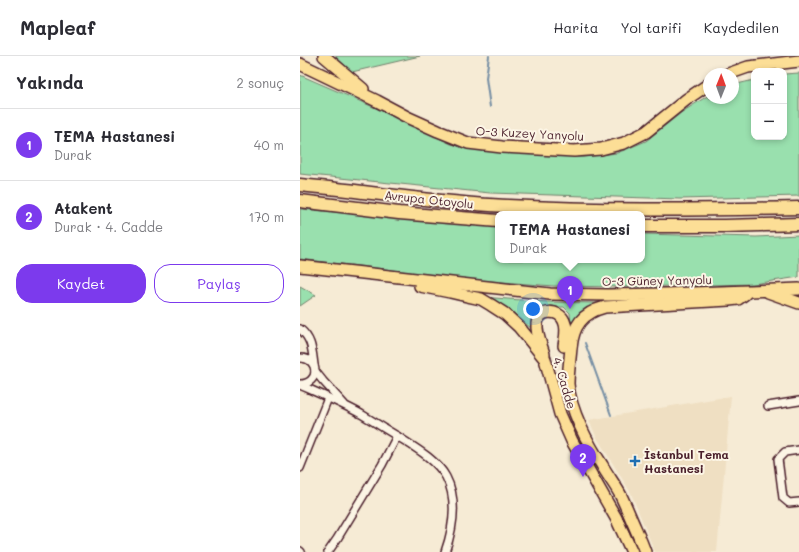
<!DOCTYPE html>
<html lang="tr">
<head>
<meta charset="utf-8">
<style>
	body { margin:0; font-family:Mali,sans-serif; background:#f2f2f3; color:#2b2b33 }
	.controls { position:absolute; right:12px; top:12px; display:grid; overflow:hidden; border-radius:8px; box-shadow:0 2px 6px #0003 }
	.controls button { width:36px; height:36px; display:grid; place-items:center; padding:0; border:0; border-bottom:1px solid #e1e1e2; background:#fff; color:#2b2b33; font:20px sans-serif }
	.compass { position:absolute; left:403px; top:12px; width:36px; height:36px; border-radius:50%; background:#fff; box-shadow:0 2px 6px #0003; rotate:1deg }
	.you { position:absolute; left:233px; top:253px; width:14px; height:14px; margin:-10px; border:3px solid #fff; border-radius:50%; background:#1a73e8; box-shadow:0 0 0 6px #1a73e833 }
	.badge { display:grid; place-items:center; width:26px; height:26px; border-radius:50%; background:#7c3aed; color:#fff; font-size:13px; font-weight:700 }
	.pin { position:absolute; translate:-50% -33px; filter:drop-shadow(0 1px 2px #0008) }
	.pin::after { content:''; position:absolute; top:21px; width:14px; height:12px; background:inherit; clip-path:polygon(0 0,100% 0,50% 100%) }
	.popup { position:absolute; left:195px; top:155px; width:150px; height:52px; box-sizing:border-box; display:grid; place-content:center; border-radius:8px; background:#fff; filter:drop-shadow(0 1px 3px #0005); font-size:13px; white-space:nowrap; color:#7c7c81 }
	.popup b { font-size:15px; color:#2b2b33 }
	.popup::after { content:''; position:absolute; left:50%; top:100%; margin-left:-8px; border:8px solid transparent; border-top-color:#fff }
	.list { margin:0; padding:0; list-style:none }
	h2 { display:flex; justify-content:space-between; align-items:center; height:52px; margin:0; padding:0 16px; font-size:17px }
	h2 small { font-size:13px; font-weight:400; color:#7c7c81 }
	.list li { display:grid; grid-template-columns:26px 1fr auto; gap:12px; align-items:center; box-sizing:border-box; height:72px; padding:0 16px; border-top:1px solid #e1e1e2 }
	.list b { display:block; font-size:15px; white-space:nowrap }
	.list p { margin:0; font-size:13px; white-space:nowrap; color:#7c7c81 }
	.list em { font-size:13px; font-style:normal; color:#7c7c81 }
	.actions { display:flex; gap:8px; padding:12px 16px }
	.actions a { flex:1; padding:9px 0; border:1px solid #7c3aed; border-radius:16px; text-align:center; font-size:14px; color:#7c3aed }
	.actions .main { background:#7c3aed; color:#fff }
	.map { position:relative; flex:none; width:499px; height:496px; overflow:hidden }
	header { display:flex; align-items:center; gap:24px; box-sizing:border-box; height:56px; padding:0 20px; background:#fff; border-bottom:1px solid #e1e1e2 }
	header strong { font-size:19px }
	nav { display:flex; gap:22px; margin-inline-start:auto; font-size:14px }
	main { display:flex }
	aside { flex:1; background:#fff }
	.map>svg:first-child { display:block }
	.built { fill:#efdfc2 }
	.green { fill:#99e0ae; stroke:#72806c }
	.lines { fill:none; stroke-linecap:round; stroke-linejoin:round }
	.stream { stroke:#758ea4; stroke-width:2 }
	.street-casing { stroke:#4a1f2b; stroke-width:10 }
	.primary-casing { stroke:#4a1f2b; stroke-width:14 }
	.highway-casing { stroke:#4a1f2b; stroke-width:15 }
	.street { stroke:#fcf5e5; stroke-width:7 }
	.primary { stroke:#fcde96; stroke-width:11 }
	.highway { stroke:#fcde96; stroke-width:12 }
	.poi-dot { fill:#1f6fb2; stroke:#fcf5e5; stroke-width:1.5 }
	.labels { text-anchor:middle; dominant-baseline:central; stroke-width:4; stroke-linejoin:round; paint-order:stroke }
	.street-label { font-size:12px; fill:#4a1f2b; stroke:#fcf5e5 }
	.poi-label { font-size:12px; font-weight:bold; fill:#4a1f2b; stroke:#fcf5e5; text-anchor:start }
</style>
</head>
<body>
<header>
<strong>Mapleaf</strong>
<nav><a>Harita</a><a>Yol tarifi</a><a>Kaydedilen</a></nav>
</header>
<main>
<aside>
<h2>Yakında<small>2 sonuç</small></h2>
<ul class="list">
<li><span class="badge">1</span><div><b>TEMA Hastanesi</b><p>Durak</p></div><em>40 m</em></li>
<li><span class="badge">2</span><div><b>Atakent</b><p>Durak · 4. Cadde</p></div><em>170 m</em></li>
</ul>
<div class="actions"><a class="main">Kaydet</a><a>Paylaş</a></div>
</aside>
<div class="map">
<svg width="499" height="496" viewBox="0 0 499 496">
	<rect width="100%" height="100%" fill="#f6ebd5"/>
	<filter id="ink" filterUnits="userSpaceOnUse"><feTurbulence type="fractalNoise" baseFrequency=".025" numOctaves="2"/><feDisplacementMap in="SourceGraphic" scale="8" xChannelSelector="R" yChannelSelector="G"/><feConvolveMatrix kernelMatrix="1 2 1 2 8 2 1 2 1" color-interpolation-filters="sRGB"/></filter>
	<g filter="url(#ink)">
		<polygon class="built" points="431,340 417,496 355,496 331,437 296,380 289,364"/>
		<g class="green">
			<polygon points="35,0 120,0 52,16"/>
			<polygon points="499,17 499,140 380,143 190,137 0,118 0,19 103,64 151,88 183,95 283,101 317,97 346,85 382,56 409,39 409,42 433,42 433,29 454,24 454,81 484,81 484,18"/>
			<polygon points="0,153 198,170 198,204 342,204 342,178 456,181 499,179 499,221 453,228 324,231 254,230 176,224 0,203"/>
			<polygon points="0,230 16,239 0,250"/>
			<polygon points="182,241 247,246 297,247 284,255 271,271 270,257 264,251 247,251 240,254 232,263 232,273 205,250"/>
		</g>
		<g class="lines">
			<g class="stream">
				<polyline points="189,0 186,22 190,51"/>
				<polyline points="285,287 311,359"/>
			</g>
			<defs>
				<g id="street">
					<path d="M0,273C12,283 12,294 14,309"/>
					<path d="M0,302C20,302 20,328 0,328"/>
					<polyline points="15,315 23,325 44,348"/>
					<path d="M0,329C20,338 41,347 61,358C73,365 85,373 97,380C114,391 137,404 146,421C158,444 153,473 145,496"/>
					<polyline points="468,350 499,345"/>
					<polyline points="499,394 485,396 478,403 483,442 489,447 499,446"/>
					<polyline points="0,412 28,342"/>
					<polyline points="0,495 1,496"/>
					<polyline points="28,496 37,483 82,409 97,380"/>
				</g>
				<g id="primary">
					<polyline points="24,0 63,33"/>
					<polyline points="0,8 77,45 109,62 138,75 168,87 202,91 274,95 301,93 324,87 346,76 387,43 409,28"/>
					<polyline points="428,18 448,11 499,5"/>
					<polyline points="0,210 250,238 308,239 365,238 449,235 499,233"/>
					<polyline points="120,230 150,236 167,240 181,243 191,249 205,258 219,271 245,303 260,358 272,385 316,462 332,496"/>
					<polyline points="468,236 499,247"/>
					<path d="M244,298C241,288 236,278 237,268C238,253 259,253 264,265C268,273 265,282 264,290"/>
					<path d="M345,496C341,484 335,472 330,460C327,453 324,446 321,440C316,430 308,420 302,409C288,388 270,354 268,328C268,317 270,304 271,292C273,270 282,257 305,251L429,244L438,243L445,238"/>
				</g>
				<g id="highway">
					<path d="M0,129C63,135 126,145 190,149C293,155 396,154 499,152"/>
					<polyline points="0,145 99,157 198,165"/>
					<polyline points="342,170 425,170 499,168"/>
				</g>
			</defs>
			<use href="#street" class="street-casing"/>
			<use href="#primary" class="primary-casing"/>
			<use href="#highway" class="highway-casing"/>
			<use href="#street" class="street"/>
			<use href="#primary" class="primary"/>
			<use href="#highway" class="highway"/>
		</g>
	</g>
	<path class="poi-dot" d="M333 399h4v4h4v4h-4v4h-4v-4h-4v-4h4z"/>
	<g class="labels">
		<g class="street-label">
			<text transform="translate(230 77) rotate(3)">O-3 Kuzey Yanyolu</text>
			<text transform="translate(129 143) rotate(6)">Avrupa Otoyolu</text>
			<text transform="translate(357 224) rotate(-1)">O-3 Güney Yanyolu</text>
			<text transform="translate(265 327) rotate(73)">4. Cadde</text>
		</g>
		<g class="poi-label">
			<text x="344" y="398">İstanbul Tema<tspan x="344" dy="14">Hastanesi</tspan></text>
		</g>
	</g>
</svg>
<div class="controls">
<button>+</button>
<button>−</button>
</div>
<svg class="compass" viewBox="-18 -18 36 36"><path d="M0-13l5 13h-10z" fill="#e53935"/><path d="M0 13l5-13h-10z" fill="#7c7c81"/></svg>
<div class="you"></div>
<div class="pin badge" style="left:270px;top:253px">1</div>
<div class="popup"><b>TEMA Hastanesi</b>Durak</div>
<div class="pin badge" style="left:283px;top:421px">2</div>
</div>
</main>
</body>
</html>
